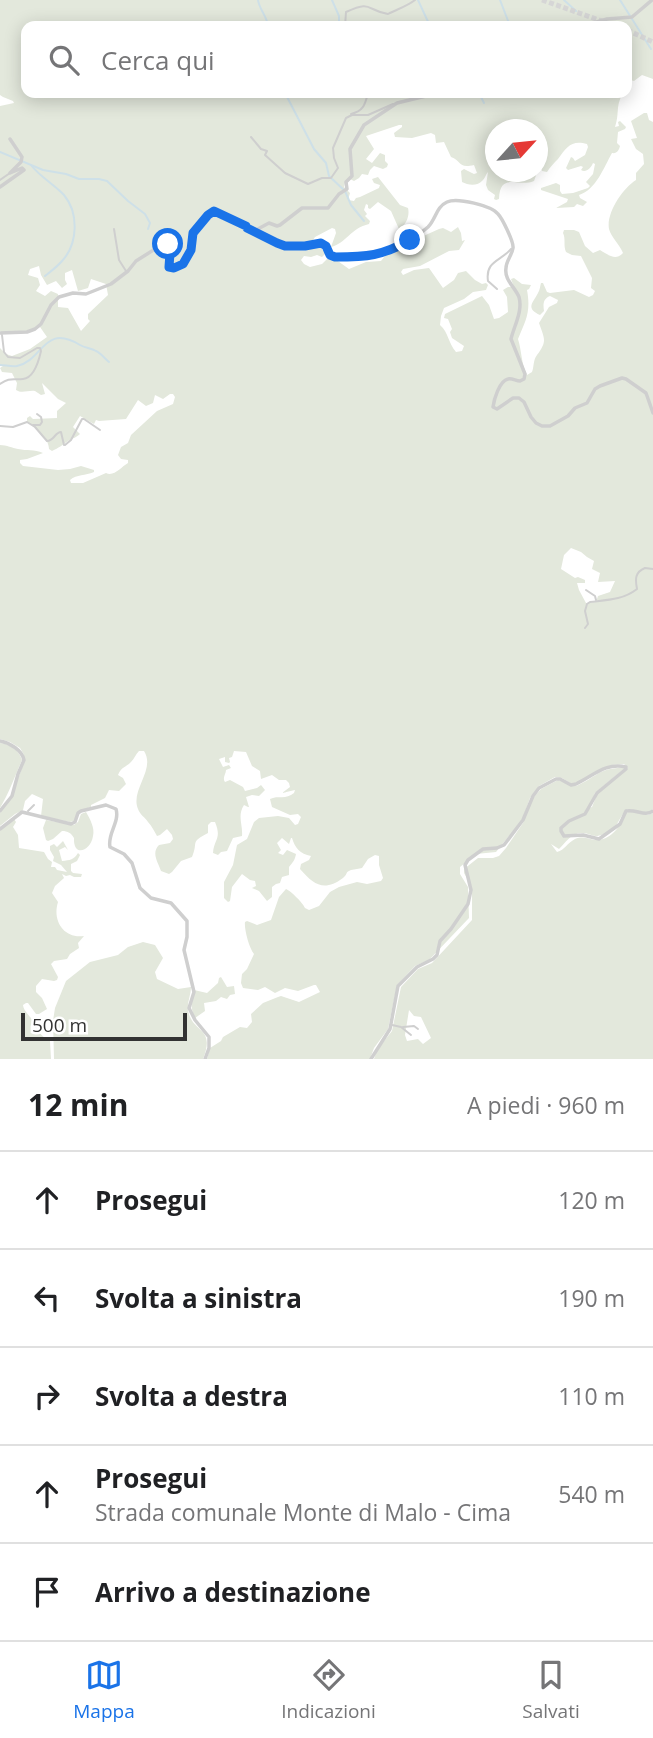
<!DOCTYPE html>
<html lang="it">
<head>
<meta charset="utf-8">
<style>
	body { margin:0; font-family:"Open Sans",sans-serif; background:#f2f2f2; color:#202124 }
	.compass { position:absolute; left:485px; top:119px; width:63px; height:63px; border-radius:50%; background:#fff; box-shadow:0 4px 18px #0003; rotate:63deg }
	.scale { position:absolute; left:21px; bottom:18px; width:166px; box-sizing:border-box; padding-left:7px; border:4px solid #323232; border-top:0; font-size:19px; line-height:24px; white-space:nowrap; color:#323232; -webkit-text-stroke:5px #fff; paint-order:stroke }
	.stop { position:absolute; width:21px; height:21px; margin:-16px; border:5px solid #1a73e8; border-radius:50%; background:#fff }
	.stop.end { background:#1a73e8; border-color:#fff; box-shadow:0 2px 7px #0008 }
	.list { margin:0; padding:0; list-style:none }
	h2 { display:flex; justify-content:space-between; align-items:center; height:91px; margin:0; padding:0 28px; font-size:30px }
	h2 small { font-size:23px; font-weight:400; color:#757577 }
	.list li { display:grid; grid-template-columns:46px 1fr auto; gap:21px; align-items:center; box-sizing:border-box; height:98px; padding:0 28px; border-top:2px solid #e0e0e0 }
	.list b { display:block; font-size:26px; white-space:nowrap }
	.list p { margin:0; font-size:23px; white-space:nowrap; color:#757577 }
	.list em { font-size:23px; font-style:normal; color:#757577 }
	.icon { flex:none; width:38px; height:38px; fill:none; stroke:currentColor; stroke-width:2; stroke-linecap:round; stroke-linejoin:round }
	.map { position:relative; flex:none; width:653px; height:1059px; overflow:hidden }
	.search { position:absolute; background:#fff; box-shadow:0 4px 18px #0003; left:21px; right:21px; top:21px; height:77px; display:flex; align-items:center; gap:18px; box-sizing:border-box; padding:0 24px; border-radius:14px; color:#757577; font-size:26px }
	.sheet { height:581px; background:#fff }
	nav { display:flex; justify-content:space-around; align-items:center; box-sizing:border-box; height:98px; border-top:2px solid #e0e0e0; background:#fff; font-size:19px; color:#757577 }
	nav a { display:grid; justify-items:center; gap:4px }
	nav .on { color:#1a73e8 }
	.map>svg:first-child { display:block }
	.green { fill:#e3e8dc; fill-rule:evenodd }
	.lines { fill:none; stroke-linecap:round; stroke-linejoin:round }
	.stream { stroke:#cee0e8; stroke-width:2 }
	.trunk-tunnel { stroke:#d6d6d6; stroke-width:5; stroke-dasharray:5 2.5; stroke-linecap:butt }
	.minor { stroke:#cfcfcf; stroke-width:2 }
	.tertiary { stroke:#cfcfcf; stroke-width:3.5 }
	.route { stroke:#1a73e8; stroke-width:9 }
</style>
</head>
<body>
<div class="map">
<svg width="653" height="1059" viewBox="0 0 653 1059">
	<rect width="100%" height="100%" fill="#fff"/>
	<g class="green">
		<path d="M0,0H653V79L642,75L634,81L627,79V26H26V93H623C615,107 620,113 615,127L619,126L618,122L620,121L626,127L625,129L618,132L617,143L620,146C619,150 617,154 612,153C604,167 596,190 579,195L580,198L587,202L583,206L577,204L574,207L556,208L567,202L568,199L541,190V188L556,183L560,185V191L562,194L573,193L588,188L590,186L586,182L593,174L595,164L593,163C591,168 586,173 581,170L583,167L581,166L568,170L566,168L571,157L573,158L575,161L585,155L588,147L587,144C571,140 567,147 558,159C554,163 550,167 547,172L542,171L541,168L538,170L534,181C518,188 500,171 499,199L496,200L494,199L495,195L488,190L486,185L488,172C486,174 485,178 483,180C477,187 468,185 462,182L461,171L464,169L474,174L477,173L474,165C458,169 462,161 451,157L444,142L436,143L435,135L431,133L412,138L395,137L394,133L402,127V125H399L366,136L374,149L366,159L372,163L380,153L385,155V161L388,164L387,167L383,169L374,166L370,170L368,175L362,174L359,178L354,181L350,179L345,183L344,187L350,193L348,200L354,201L356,198L360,197L379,188L380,185L374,183L372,179L378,177L400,205L408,208C410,216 406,225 399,229L391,211L378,202L370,209L368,208V205L366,204L364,210L367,214L365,216L370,221L369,224C351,228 345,244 331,247L336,233L335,229L332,228L315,237L313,240L326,253L322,257L317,255L311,257L304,256L301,260L304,264L310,267L322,264L327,259H335L349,269L366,262L381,261L388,252L439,229L443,228L451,232L458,227L461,233L462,241L465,240L459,250L449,251L420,266L403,269L401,272L403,275L414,270L429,268L443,288L454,280L458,273L466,271L475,280L482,284L486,283L488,285L486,290L473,292L464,299L444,308L441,316L440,325C449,333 448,343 456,352L462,351L464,346L452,338L450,332L452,329L448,319L444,318L445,314L482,296L489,305L494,319L499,318L508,312L507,297L503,290L508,287H514L511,279L514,278L522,284L531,285L529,289L527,290C531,312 526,320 518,339C522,352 521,363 527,375L532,372C534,367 533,360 537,355C547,341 545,340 539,323L549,307L557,303L558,300L550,296C543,299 543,304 544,311L540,315C525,308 533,303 538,293C540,290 540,286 541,283H543L547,292L550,293L574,290L589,297L593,295L595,291L591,288L592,278L581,256L572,255L566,252C563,245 566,239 563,233L564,230H574L579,232L585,246L593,253L600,250C608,255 616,261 623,253C620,245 611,237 609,229C606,213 623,188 636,180V173L644,164L643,154L636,149L631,139L637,138L631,121L644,113H647L649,120L653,122V809L647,813L628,809C617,818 621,826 604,834C592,839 592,833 582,833C572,832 565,843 559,849L551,844L557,852C565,850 567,843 575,839C584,835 589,840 598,840C612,839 621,825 626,813L631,811L648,815L653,813V1059H374L377,1050L392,1031L401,987L418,969L432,963L472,920V887L464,873V869L478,858H493L499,856L506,848L523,823L533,798L541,789L558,780L576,786C597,777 599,767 625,768L595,793L589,808L592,807L598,792L628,768L624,764L612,765L580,782L572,784L562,778L555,777L539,786L530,798L522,820L496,852L476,854L460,867V874L468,887L469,918L429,960L415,966L397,985L388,1029L374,1048L370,1059H207L210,1048L221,1041L223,1037L240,1027L247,1028L252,1022L251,1014L263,1003L278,997L281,996L299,1002L320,992L316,985H314L298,991L285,988L275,993L265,987L258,990L243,988L241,983L242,974L247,969L254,954C249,948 244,929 245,922L247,921L257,925L271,920L279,897L286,889C291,891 303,903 305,908L309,910L319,906L330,892L339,887L357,882L367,884L381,881L383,878L379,865V856L375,855L368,859L362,868C359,869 355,869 351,870C344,873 349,873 343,878C324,892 314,885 300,869L301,864L309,860L311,856C300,854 295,848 292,838H291L289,844L282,838L277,843L281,850L278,853L283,855L287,850L296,854C295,860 293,862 289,867V875L282,877L280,883L276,884L272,887V897L267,901L259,891L252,888L256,886L255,881L250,880L242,874L232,887L230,901L228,902L224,898V882L233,865L237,845L247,839L254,822L259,818L278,816L289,818L295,825L298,824L301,817L298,814L290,815L272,807L270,799C278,795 286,800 294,793L295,790L282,793L290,787L289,783L286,780H279L272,775L261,779L260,771L252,766L246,752L234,751L232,757L229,758L230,762L229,763L225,762V757L219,759L223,767L229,765L231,768L226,770C226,774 222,778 225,782L230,780L243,787L245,791L257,788L261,785L265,790L259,796L252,795L246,797L249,807H248L244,805C237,816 243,824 242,836L233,838L227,851L221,852L218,855L213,853C214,839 222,839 215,822H211L208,825V833C189,843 199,841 192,857L181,861L172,872L169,874L161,871C158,862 151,853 159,845L170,843L173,839L172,835L167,829L160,835L157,836C154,831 152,826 148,822C145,817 140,815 138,809C130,790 156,770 144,751H139C136,754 134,759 131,762C125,768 122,766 118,775L123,778L126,784L119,791L109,790L105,798L91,805V807L79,811L74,821L70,822L41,816L43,799L32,794L25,801L23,810L15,814L0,826V813L10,800L25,760L23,753L20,748L10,742L0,739V445C7,445 12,448 18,449C27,451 34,449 43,453L27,459L20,460V463L23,466L58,470L70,469L81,466L94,470V472C85,476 77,474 70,480L71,483H83L106,473C114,477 121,467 128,463V460L121,459L118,455L121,447L128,443L131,435L157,411L173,404L175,397L173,394H170L163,399L155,395L153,403L146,406L138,400L126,419L99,421L96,420L94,424L80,416L73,427L80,434C76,438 72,438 68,441C62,445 59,448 52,451L49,449C49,438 36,428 27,422V418L30,416L33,419L57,418V411L66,403L58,399L42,383L45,394L41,395L35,391C28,390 22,394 16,390L17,383L12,373L2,372L0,368L3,366L0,365V348L6,354L12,356L30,349L47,337L40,327L29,331L3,333L0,331V106L14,103L13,101L3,97L0,95ZM496,130H538V172H496ZM39,266L41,275L47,285L56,281L62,288L67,284L65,280V273L72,270L78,291L88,288L91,279L106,284L108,295L88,314V319L90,321L81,331L68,308L58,307V294L51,291L45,296L36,291L40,285L38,278L28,275L30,269ZM571,548L581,552L587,557L594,561L592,569L600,573L598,582L615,581L610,592L598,596L596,602L586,603L579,590L577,583H585V580L578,577L575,578L561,569L564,555ZM409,1010L414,1016L421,1017L431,1038L423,1044L418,1039L407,1041L405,1035Z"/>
		<path d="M0,743C10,744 19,750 22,760C15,776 9,793 0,808Z"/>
		<path d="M86,812C90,819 95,828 93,836C91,851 73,858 74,838C71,833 68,831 62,831L53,839L48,841L46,840L43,828L46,820L74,825L78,822L81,814Z"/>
		<path d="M14,819L16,822L13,827L18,835L19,848L44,852L48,859L52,862L51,867H55L57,870L67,872L61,865L53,861L54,857L50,850V846L54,844L57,847L63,841L68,850L65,847L59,850L62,861C70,860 74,860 78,853L80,855L77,861L71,864V871L73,873L82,874L81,877H74L70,875L66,876L62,874L64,878L55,886L52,893L58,902C52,921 64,939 84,936L78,943L79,948L70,954L67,959L54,961L51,964L58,977L57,980L54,981L42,979L36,986V992L42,998L47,1009L39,1014H36L28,1003H26L23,1005C24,1012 29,1014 32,1020C37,1029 40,1036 50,1041L51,1059H0V830Z"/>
		<path d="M143,942L155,945L163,958L155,972L157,979L178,989L191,987C191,995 187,1002 188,1010C192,1034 216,1026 203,1059H54L53,1021L55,1008L66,981L90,962L118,955L128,947Z"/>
		<path d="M221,977L227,987L234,986L235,994L230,995L227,999L221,997L216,1001L204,1003L205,1011L195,1018C190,1007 191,1001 194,990L207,993L218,983L219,978Z"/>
	</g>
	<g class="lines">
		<g class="stream">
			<path d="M258,0C259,9 267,16 268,26"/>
			<polyline points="332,0 339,16 339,26"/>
			<polyline points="418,0 430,26"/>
			<polyline points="500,0 510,26"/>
			<polyline points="564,0 576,11"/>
			<polyline points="620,0 651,49"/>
			<polyline points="285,93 314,149 326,163 329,176 345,191 351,205 364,221"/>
			<polyline points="479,93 484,103"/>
			<polyline points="0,152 43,170 66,174 79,179 99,179 107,181 128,201 145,214 150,223 148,229"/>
			<path d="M31,165C40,177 54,184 64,195C79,213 78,244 62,261C57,267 51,271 45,276"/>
			<path d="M0,365C5,365 12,367 17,366C44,360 43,323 80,345C85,348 91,348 96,351C101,353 105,359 109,362"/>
		</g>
		<g class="trunk-tunnel">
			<polyline points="542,0 616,26"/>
			<polyline points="627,30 653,42"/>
		</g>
		<g class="minor">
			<path d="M345,26L346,12C373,0 365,10 388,14C397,9 406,7 415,0"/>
			<path d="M351,114C364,111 365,104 368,93"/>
			<polyline points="251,137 261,149 267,151 265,155 285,173 308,184 322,178 331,178 338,168 334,158 333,148 346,118 352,115 368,115 393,104"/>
			<polyline points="0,180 10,173"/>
			<polyline points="114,229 119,260 126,271"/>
			<path d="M497,289L488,281C485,261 501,261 511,249"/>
			<path d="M0,384C10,377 12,380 23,379C34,378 39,360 41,351L40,348H37L20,358L8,357L4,352L2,335"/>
			<polyline points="33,425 40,425 42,422 41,417 37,414"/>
			<path d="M0,426L13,427L27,422L35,427L47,441C54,441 55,432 61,432L64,445"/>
			<polyline points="65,445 71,440 82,419 84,419 100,430"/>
			<polyline points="586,590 595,596 596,600"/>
			<path d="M585,628L588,624L585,611L587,604L590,602C607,600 623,600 637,589C635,579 635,572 645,568L653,569"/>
			<polyline points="28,811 34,805"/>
			<polyline points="392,1025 401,1027 411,1035"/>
			<polyline points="403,1027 414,1026 418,1029"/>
		</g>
		<g class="tertiary">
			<polyline points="583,26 607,19 632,17 652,0"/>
			<polyline points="0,187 24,170 22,168 10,173 21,162 22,157 10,139"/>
			<path d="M246,226L247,228C278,244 284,250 320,242C327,245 326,253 333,256C368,260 401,251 428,227C436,219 436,207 447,202C457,197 492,206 498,214C502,218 514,242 513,248C512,255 506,261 506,268C504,280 515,287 519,297C523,311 514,326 511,339L525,374L524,379L520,381C516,381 512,378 508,379C499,381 494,400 493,407L497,409L513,398H519L524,402L531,417L536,423L542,426H550L568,416L575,408L587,403L595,389L600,386L622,378L626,379L646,393L653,413"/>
			<polyline points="252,228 256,230 269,223 277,226 280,225 302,208 328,208 339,194 347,189 346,182 352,176 350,149 364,125 397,103 426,96 456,94 461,93"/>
			<path d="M0,333L27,332L35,329L41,324L51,305L59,297L73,293L86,294L111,284L128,271L136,261L163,244L167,243L169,246V267C193,270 188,249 193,235C195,227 206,218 212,212H218L226,218L245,226"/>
			<path d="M0,741C10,743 22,750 24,760L18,774L12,796L0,811"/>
			<path d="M0,829L22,812L71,824L75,822L78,813L81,811L106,805L116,809C120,822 107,834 110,847L124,854L132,863L140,888L151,898L171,903L187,921V937L184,950L194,992L189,1008L195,1020L209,1037V1048L205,1059"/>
			<path d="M371,1059L390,1029L398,986L417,967L433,959L437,955L440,941L451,929L468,904L471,890L465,865L468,860L483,849L497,848L504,845L523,820L533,796L539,788L556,779H560L571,785L576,784C593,776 606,762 626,767V769L597,793L585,814L569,821L561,828V831L564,836L583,835L599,839L620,824L626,811C636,809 645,817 653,811"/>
		</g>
	</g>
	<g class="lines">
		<path class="route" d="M168,244L170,253L169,267L174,268L183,264L191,250L193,233L208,215L214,211L246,226L247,228L277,243L285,246H305L321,243L326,246L330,255L335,257C367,257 382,256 410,240"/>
	</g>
</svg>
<svg class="compass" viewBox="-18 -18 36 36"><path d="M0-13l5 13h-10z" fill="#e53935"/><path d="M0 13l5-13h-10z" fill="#757577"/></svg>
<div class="scale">500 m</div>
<div class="stop" style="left:168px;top:244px"></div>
<div class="stop end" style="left:410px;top:240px"></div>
<div class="search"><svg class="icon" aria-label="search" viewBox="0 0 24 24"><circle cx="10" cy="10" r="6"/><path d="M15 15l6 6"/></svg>Cerca qui</div>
</div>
<section class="sheet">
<h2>12 min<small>A piedi · 960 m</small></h2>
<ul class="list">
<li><svg class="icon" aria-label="ahead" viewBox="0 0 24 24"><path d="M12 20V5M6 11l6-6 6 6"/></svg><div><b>Prosegui</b></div><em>120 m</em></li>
<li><svg class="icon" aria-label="left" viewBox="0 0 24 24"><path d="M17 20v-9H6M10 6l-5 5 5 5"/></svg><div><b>Svolta a sinistra</b></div><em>190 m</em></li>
<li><svg class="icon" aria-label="right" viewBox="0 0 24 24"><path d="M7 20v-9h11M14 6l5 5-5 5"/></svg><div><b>Svolta a destra</b></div><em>110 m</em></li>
<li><svg class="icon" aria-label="ahead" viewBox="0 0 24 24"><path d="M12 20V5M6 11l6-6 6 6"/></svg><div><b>Prosegui</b><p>Strada comunale Monte di Malo - Cima</p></div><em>540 m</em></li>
<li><svg class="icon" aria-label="arrive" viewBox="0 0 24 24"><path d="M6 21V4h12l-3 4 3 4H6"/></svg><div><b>Arrivo a destinazione</b></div></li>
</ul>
</section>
<nav>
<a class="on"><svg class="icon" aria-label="map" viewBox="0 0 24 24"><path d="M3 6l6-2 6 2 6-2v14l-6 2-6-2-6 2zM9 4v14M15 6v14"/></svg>Mappa</a>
<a><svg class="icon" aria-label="directions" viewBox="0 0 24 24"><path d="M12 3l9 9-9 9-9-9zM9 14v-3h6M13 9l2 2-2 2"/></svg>Indicazioni</a>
<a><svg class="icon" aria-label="saved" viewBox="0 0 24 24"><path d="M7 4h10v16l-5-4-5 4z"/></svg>Salvati</a>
</nav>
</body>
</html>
